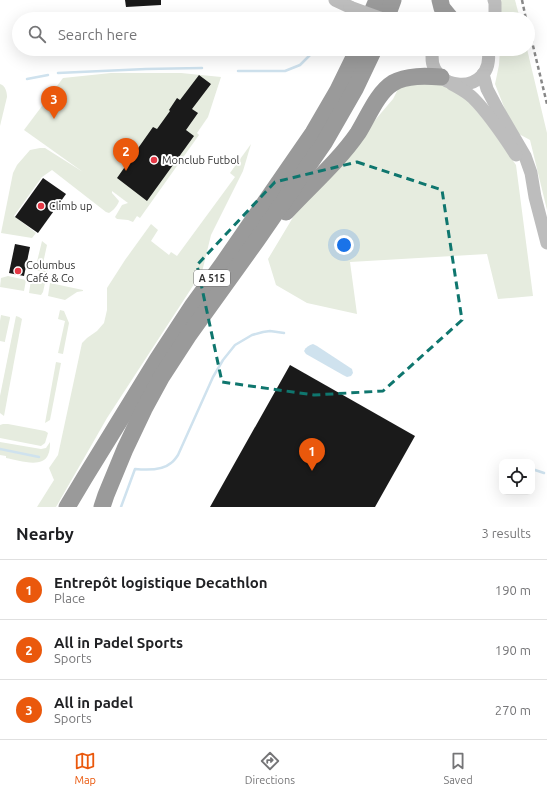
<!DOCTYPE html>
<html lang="en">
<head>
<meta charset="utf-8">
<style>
	body { margin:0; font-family:Ubuntu,sans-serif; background:#f2f2f2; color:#202124 }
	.controls { position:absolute; right:12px; bottom:12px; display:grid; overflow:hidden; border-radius:8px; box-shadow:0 4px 16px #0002 }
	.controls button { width:36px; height:36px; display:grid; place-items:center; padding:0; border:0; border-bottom:1px solid #e0e0e0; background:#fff; color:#202124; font:20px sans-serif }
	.you { position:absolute; left:344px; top:245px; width:14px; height:14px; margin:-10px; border:3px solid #fff; border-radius:50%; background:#1a73e8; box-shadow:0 0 0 6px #1a73e833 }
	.badge { display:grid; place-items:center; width:26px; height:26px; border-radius:50%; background:#ea580c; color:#fff; font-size:13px; font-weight:700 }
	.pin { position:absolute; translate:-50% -33px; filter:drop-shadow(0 1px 2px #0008) }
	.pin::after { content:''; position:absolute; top:21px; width:14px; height:12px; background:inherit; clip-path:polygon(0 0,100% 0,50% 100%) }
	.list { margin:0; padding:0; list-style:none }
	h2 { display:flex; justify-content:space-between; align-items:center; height:52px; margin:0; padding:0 16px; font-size:17px }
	h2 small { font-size:13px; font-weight:400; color:#757577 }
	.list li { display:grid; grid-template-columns:26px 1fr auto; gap:12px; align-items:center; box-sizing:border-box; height:60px; padding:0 16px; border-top:1px solid #e0e0e0 }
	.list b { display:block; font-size:15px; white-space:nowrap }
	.list p { margin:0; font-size:13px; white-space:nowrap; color:#757577 }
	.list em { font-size:13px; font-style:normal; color:#757577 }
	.icon { flex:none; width:22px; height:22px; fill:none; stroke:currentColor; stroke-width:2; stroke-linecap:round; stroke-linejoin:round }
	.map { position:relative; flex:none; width:547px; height:507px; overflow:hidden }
	.search { position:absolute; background:#fff; box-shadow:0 4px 16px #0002; left:12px; right:12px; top:12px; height:44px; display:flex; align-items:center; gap:10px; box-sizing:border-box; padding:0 14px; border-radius:22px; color:#757577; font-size:15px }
	.sheet { height:232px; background:#fff }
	nav { display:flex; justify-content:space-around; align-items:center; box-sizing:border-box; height:56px; border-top:1px solid #e0e0e0; background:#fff; font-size:11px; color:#757577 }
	nav a { display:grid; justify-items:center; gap:2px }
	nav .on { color:#ea580c }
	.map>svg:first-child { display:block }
	.green { fill:#e6ecdf }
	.water { fill:#cfe2ee }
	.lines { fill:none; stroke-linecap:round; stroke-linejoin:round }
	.stream { stroke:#cfe2ee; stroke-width:2.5 }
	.building { fill:#1a1a1a }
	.secondary { stroke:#bdbdbd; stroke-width:13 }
	.highway { stroke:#9a9a9a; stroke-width:17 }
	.rail { stroke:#888; stroke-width:2.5; stroke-dasharray:4 3; stroke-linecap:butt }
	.secondary-bridge { stroke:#bdbdbd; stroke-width:13 }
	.marked { fill:none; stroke:#0f766e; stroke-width:3; stroke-dasharray:8 5; stroke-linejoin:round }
	.poi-dot { fill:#e63946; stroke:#fff; stroke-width:1.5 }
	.labels { text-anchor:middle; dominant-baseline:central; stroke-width:4; stroke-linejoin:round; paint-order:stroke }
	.shield { fill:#fff; stroke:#707070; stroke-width:1 }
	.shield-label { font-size:10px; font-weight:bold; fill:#333 }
	.poi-label { font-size:11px; fill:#333; stroke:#fff; text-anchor:start }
</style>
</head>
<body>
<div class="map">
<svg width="547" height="507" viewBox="0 0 547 507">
	<rect width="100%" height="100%" fill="#fff"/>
	<g class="green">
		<polygon points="500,0 515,0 520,19 500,19"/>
		<polygon points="500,49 527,49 547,133 547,210 530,140 519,134 506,112 495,84 499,65"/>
		<path d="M111,73H181L221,77L208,117L197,133L199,135L194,142L140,218L137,216L133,222L128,220L117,219L115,217L122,205L128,203L112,191V193L119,201C118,205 113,211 109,213L106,212L52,170L42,177L14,216L36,233L32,238L1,233L13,173L17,165L30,150L40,148H45L83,172L24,130L63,78Z"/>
		<polygon points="431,80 450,88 469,102 489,126 516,165 533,296 498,299 487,254 350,262 357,314 307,303 276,285 268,259 295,214 393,99 399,87"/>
		<path d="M0,84C5,85 7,92 7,97L0,126Z"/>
		<polygon points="251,144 243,171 211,235 202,272 107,418 56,507 37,507 54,480 49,468 58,455 82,343 87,338 97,331 104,323 107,310 107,288 125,260 151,224 158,230 151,241 169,255 171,252 177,256 235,177 230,173"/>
		<polygon points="42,241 47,245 42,268 48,270 47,273 35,270"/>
		<polygon points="8,276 26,280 24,291 0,287 1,278"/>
		<polygon points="31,280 45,283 43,292 41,295 29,293"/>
		<polygon points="50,283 83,290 83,291 77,292 65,300 48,296"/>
		<polygon points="60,310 64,311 69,323 63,354 58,353 65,321 58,319"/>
		<polygon points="1,315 10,317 10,318 5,341 5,342 0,341 0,321"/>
		<polygon points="16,316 19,317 22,319 4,416 0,413 0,396"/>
		<polygon points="56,362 61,363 50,420 45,423"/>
		<polygon points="3,424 8,424 45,431 48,433 45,443 41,446 0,438 0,425"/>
		<path d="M0,442L41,449L46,448L50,442C50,446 50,451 48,455C42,469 18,460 6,458V456L0,455Z"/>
	</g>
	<path class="water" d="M313,344L317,346L352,369L353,373L351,376L347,377L343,375L306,354L304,351C306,347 309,345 313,344Z"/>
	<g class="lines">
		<g class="stream">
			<polyline points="238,71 285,71 300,65 316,49"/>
			<polyline points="58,73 146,69 202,68"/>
			<polyline points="27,79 48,75"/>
			<polyline points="0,449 39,457"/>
			<polyline points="532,469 544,473"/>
			<path d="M121,507L135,469C145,470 162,471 171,463C174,461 176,458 178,455L213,377L223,360L235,345L252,335L263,332L270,331L284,333"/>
		</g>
	</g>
	<g class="building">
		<polygon points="125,0 161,0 161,5 126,7"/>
		<polygon points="199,75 211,84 192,109 198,113 186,130 194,136 147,201 117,178 153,127 157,129 170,111 169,110 177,98 180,100"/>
		<polygon points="43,178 66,194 38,233 15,217"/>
		<polygon points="15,244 30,247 24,276 9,273"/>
		<polygon points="290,365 415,436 375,507 210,507"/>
	</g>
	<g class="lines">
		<g class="secondary">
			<polyline points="335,0 350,7"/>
			<polyline points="494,0 495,3 495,19"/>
			<path d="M433,49C423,93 496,99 488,49"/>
			<polyline points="483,74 487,89 497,108 525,156 531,173 535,197 547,243"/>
			<path d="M452,84C459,88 467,92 473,98C489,114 503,135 516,155"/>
		</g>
		<g class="highway">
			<polyline points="440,0 442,8 451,19"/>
			<polyline points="369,19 377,0"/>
			<polyline points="386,19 393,0"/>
			<path d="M286,212C310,186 338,162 358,133C368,117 377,93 393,83C407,75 426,76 441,77"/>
			<polyline points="67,507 85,477 157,360 193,305 222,265 313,133 338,90 358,49"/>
			<polyline points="102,507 106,495 125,449 144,409 162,376 188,336 257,240 324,143 355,89 374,49"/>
		</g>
		<g class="rail">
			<polyline points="522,0 526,19"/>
			<polyline points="528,25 547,104"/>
		</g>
		<polyline class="secondary-bridge" points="350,7 383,19"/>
	</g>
	<path class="marked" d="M357,162L442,190L462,320L383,391L314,395L222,382L197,265L275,182Z"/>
	<g class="poi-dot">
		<circle cx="154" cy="160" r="4"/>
		<circle cx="41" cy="206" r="4"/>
		<circle cx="18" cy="271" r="4"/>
	</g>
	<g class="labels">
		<rect class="shield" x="194" y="270" width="36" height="16" rx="3"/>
		<g class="shield-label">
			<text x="212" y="278">A 515</text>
		</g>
		<g class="poi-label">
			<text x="162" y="160">Monclub Futbol</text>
			<text x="49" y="206">Climb up</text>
			<text x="26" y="265">Columbus<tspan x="26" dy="13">Café &amp; Co</tspan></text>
		</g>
	</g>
</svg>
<div class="controls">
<button><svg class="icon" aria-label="locate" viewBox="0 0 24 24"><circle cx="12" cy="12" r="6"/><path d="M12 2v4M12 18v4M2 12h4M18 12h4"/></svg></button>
</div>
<div class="you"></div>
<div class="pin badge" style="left:312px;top:471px">1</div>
<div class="pin badge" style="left:126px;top:171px">2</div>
<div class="pin badge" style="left:54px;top:119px">3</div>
<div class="search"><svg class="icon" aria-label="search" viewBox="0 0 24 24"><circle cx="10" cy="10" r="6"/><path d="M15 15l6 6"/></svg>Search here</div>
</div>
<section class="sheet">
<h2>Nearby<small>3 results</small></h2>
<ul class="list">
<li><span class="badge">1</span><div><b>Entrepôt logistique Decathlon</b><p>Place</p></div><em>190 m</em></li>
<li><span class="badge">2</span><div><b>All in Padel Sports</b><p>Sports</p></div><em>190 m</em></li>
<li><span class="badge">3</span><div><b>All in padel</b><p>Sports</p></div><em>270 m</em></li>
</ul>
</section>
<nav>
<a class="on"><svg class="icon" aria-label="map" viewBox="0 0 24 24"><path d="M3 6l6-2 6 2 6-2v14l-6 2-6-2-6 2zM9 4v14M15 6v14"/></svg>Map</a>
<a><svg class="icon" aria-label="directions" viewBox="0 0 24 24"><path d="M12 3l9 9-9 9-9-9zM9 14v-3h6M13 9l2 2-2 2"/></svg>Directions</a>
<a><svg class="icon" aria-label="saved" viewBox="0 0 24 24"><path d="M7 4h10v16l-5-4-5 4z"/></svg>Saved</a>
</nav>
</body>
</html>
